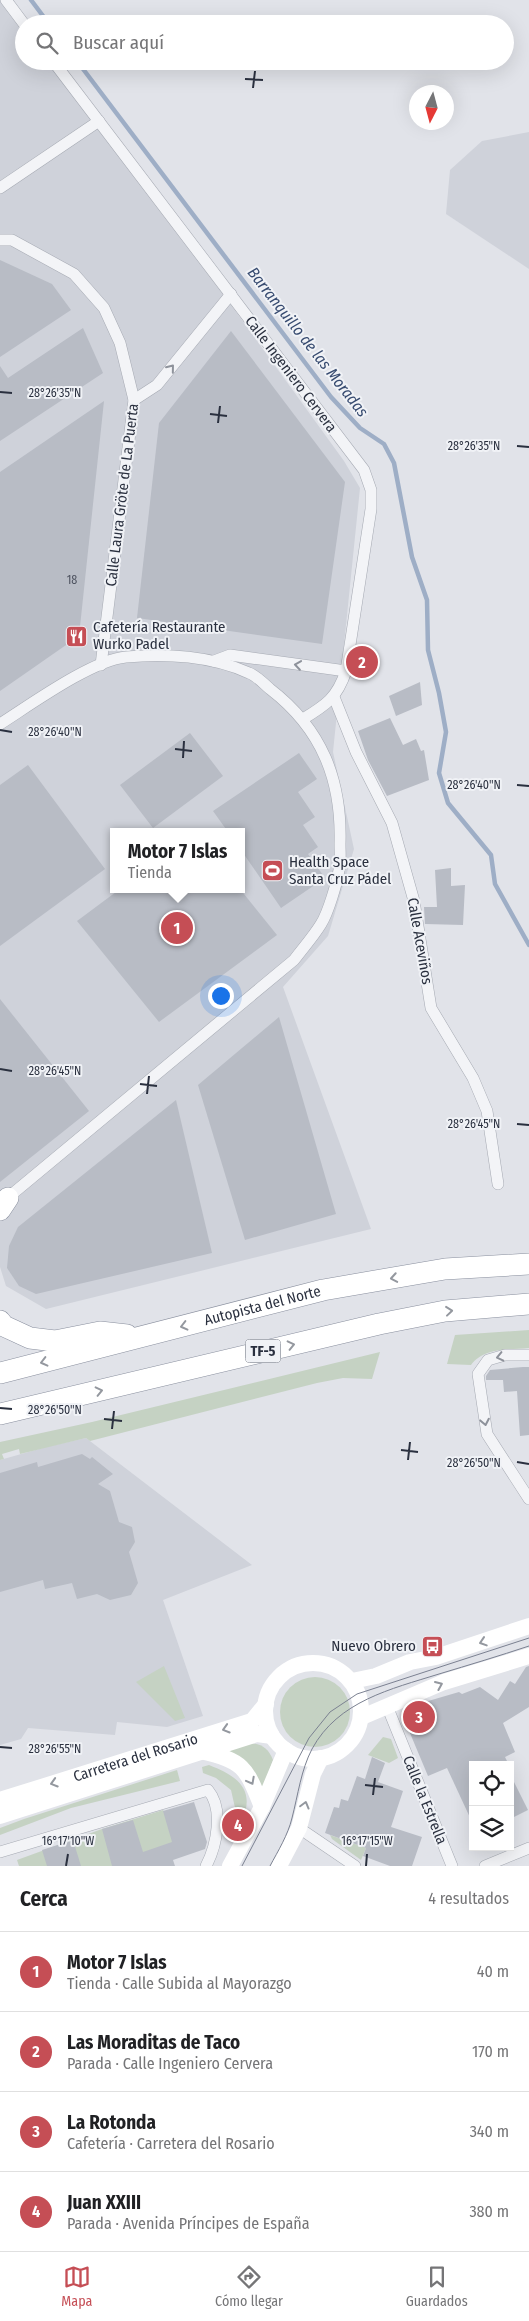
<!DOCTYPE html>
<html lang="es">
<head>
<meta charset="utf-8">
<style>
	body { margin:0; font-family:"Fira Sans Condensed",sans-serif; background:#f6f6f6; color:#202124 }
	.controls { position:absolute; right:15px; bottom:15px; display:grid; overflow:hidden; border-radius:0px; box-shadow:0 5px 20px #0002 }
	.controls button { width:45px; height:45px; display:grid; place-items:center; padding:0; border:0; border-bottom:1px solid #e0e0e0; background:#fff; color:#202124; font:25px sans-serif }
	.compass { position:absolute; left:409px; top:85px; width:45px; height:45px; border-radius:50%; background:#fff; box-shadow:0 5px 20px #0002; rotate:186deg }
	.you { position:absolute; left:220px; top:995px; width:18px; height:18px; margin:-12px; border:4px solid #fff; border-radius:50%; background:#1a73e8; box-shadow:0 0 0 8px #1a73e833 }
	.badge { display:grid; place-items:center; width:32px; height:32px; border-radius:50%; background:#c54e55; color:#fff; font-size:16px; font-weight:700 }
	.pin { position:absolute; translate:-50% -50%; border:2px solid #fff; box-shadow:0 1px 5px #0006 }
	.popup { position:absolute; left:110px; top:828px; width:135px; height:65px; box-sizing:border-box; display:grid; place-content:center; border-radius:0px; background:#fff; filter:drop-shadow(0 1px 4px #0005); font-size:16px; white-space:nowrap; color:#757577 }
	.popup b { font-size:19px; color:#202124 }
	.popup::after { content:''; position:absolute; left:50%; top:100%; margin-left:-10px; border:10px solid transparent; border-top-color:#fff }
	.list { margin:0; padding:0; list-style:none }
	h2 { display:flex; justify-content:space-between; align-items:center; height:65px; margin:0; padding:0 20px; font-size:21px }
	h2 small { font-size:16px; font-weight:400; color:#757577 }
	.list li { display:grid; grid-template-columns:32px 1fr auto; gap:15px; align-items:center; box-sizing:border-box; height:80px; padding:0 20px; border-top:1px solid #e0e0e0 }
	.list b { display:block; font-size:19px; white-space:nowrap }
	.list p { margin:0; font-size:16px; white-space:nowrap; color:#757577 }
	.list em { font-size:16px; font-style:normal; color:#757577 }
	.icon { flex:none; width:28px; height:28px; fill:none; stroke:currentColor; stroke-width:2; stroke-linecap:round; stroke-linejoin:round }
	.map { position:relative; flex:none; width:529px; height:1866px; overflow:hidden }
	.search { position:absolute; background:#fff; box-shadow:0 5px 20px #0002; left:15px; right:15px; top:15px; height:55px; display:flex; align-items:center; gap:12px; box-sizing:border-box; padding:0 18px; border-radius:28px; color:#757577; font-size:19px }
	.sheet { height:385px; background:#fff }
	nav { display:flex; justify-content:space-around; align-items:center; box-sizing:border-box; height:70px; border-top:1px solid #e0e0e0; background:#fff; font-size:14px; color:#757577 }
	nav a { display:grid; justify-items:center; gap:2px }
	nav .on { color:#c54e55 }
	.map>svg:first-child { display:block }
	.built { fill:#cfd2da; fill-rule:evenodd }
	.green { fill:#c5d2c3 }
	.lines { fill:none; stroke-linecap:round; stroke-linejoin:round }
	.stream { stroke:#9eaec6; stroke-width:4.5 }
	.building { fill:#b8bcc5 }
	.street-casing { stroke:#a6aab3; stroke-width:12 }
	.highway-casing { stroke:#898f9e; stroke-width:22 }
	.street { stroke:#f3f4f7; stroke-width:11 }
	.secondary { stroke:#fff; stroke-width:16 }
	.highway { stroke:#fff; stroke-width:21 }
	.tram { stroke:#7b8191; stroke-width:1 }
	.oneway { stroke:#8e929b }
	.oneway2 { stroke:#94989f }
	.ticks { fill:none; stroke:#2a303f; stroke-width:2 }
	.labels { text-anchor:middle; dominant-baseline:central; stroke-width:4; stroke-linejoin:round; paint-order:stroke }
	.number-label { font-size:12px; fill:#4e5360 }
	.shield { fill:#f0f2f6; stroke:#656a76; stroke-width:1 }
	.shield-label { font-size:14px; font-weight:bold; fill:#2a303f }
	.street-label { font-size:15px; fill:#2a303f; stroke:#f0f2f6 }
	.poi-label { font-size:15px; fill:#2a303f; stroke:#f0f2f6; text-anchor:start }
	.water-label { font-size:16px; font-style:italic; fill:#374b70; stroke:#f0f2f6 }
	.ticks-label { font-size:12px; text-anchor:middle; fill:#2a303f; stroke:#f0f2f6; stroke-width:4; stroke-linejoin:round; paint-order:stroke }
</style>
</head>
<body>
<div class="map">
<svg width="529" height="1866" viewBox="0 0 529 1866">
	<rect width="100%" height="100%" fill="#e1e3e9"/>
	<g class="built">
		<path d="M0,0H10L24,24V61H54L344,461L360,488L333,752L354,849L328,936L283,987L371,1229L46,1309L6,1286L0,1267ZM113,832H241V889H113Z"/>
		<polygon points="529,132 529,269 446,214 450,170 482,141"/>
		<polygon points="86,1438 252,1565 163,1600 203,1716 167,1727 117,1722 115,1735 28,1728 21,1739 0,1745 0,1460 46,1447"/>
	</g>
	<g class="green">
		<path d="M529,1330V1348C509,1350 484,1347 471,1365L447,1364L455,1335Z"/>
		<polygon points="380,1352 372,1379 343,1378 317,1383 90,1441 86,1438 20,1454 19,1449 2,1454 4,1459 0,1460 0,1442 92,1422"/>
		<polygon points="164,1666 185,1718 175,1721 136,1682"/>
		<circle cx="315" cy="1712" r="35"/>
		<polygon points="383,1737 391,1739 398,1758 389,1763 368,1755"/>
		<path d="M249,1743C262,1744 268,1748 273,1760L262,1790L223,1752Z"/>
		<path d="M209,1765C237,1776 256,1789 242,1821H238L231,1790L216,1778L203,1773L202,1767Z"/>
		<polygon points="177,1770 180,1781 71,1808 0,1835 0,1828 24,1819"/>
		<polygon points="163,1810 173,1825 178,1840 171,1859 173,1866 19,1866 17,1860 102,1829"/>
		<polygon points="330,1835 366,1848 361,1860 332,1839"/>
	</g>
	<g class="lines">
		<g class="stream">
			<polyline points="31,0 49,24"/>
			<polyline points="77,61 331,397 360,428 384,444 394,463 412,557 427,600 428,650 439,693 446,732 439,773 448,803 491,855 495,884 529,945"/>
		</g>
	</g>
	<g class="building">
		<polygon points="0,260 52,284 71,310 0,357"/>
		<polygon points="83,328 103,373 0,441 0,366 8,378"/>
		<polygon points="231,331 345,482 322,644 137,618 159,423"/>
		<polygon points="104,401 79,636 0,691 0,472"/>
		<polygon points="420,682 422,705 396,716 389,696"/>
		<polygon points="390,718 403,745 416,739 421,751 424,750 429,780 387,796 368,760 358,731"/>
		<polygon points="190,733 223,776 153,828 120,785"/>
		<polygon points="299,753 317,779 298,792 315,817 303,825 318,847 308,854 325,878 281,908 241,850 241,832 228,832 213,811"/>
		<polygon points="28,765 105,869 0,946 0,785"/>
		<polygon points="451,868 451,886 465,885 463,925 425,924 424,907 437,907 435,870"/>
		<polygon points="120,889 240,889 277,935 159,1022 77,921"/>
		<polygon points="0,999 89,1111 0,1182"/>
		<polygon points="279,1017 336,1214 245,1240 198,1085"/>
		<polygon points="176,1100 212,1253 36,1294 19,1286 7,1268 9,1246 18,1227"/>
		<polygon points="523,1367 529,1367 529,1435 520,1436 517,1391 504,1392 503,1380 486,1380 486,1376 490,1370"/>
		<polygon points="82,1454 90,1459 92,1457 113,1474 98,1484 110,1491 119,1522 132,1527 135,1542 129,1552 138,1583 131,1595 110,1600 97,1594 77,1599 72,1583 45,1589 43,1580 0,1592 0,1473 37,1462 38,1467"/>
		<polygon points="529,1666 529,1707 503,1723 515,1752 505,1757 509,1765 473,1765 473,1824 447,1768 428,1776 407,1726 407,1716 412,1708 418,1704 459,1692 462,1694 480,1687 498,1700 510,1681 515,1684 526,1667"/>
		<polygon points="372,1757 385,1763 378,1782 403,1791 391,1827 422,1837 412,1866 390,1866 363,1856 366,1848 325,1833 334,1807 339,1808 341,1799 348,1801 357,1776 365,1779"/>
		<polygon points="510,1774 528,1810 510,1819"/>
		<polygon points="194,1802 207,1842 205,1849 173,1860 175,1866 112,1866 102,1829 133,1820 143,1852 172,1842 163,1811"/>
		<polygon points="73,1840 81,1866 47,1866 42,1850"/>
	</g>
	<g class="lines">
		<defs>
			<g id="street">
				<polyline points="6,0 24,24"/>
				<path d="M53,61L364,470L371,490V509L346,671C337,698 326,705 303,719"/>
				<polyline points="0,188 99,121"/>
				<polyline points="0,240 12,240 74,274 104,308 120,343 134,400 101,665"/>
				<polyline points="134,400 157,385 231,294"/>
				<polyline points="214,661 230,655 346,671"/>
				<polyline points="334,697 356,752 392,823 414,901 431,1008 473,1078 487,1111 498,1184"/>
				<path d="M0,724C30,705 92,660 126,657C166,653 212,656 249,673C257,676 264,684 270,689C322,729 342,780 340,844C340,853 341,862 339,870C337,883 328,913 321,924C313,937 303,948 294,960L5,1200"/>
				<polyline points="529,1355 505,1355 488,1360 478,1374 487,1434 529,1499"/>
				<polyline points="387,1706 452,1866"/>
				<polyline points="299,1828 355,1866"/>
				<path d="M0,1852L208,1790C224,1809 217,1845 206,1866"/>
				<polyline points="485,1866 529,1848"/>
			</g>
			<g id="highway">
				<polyline points="0,1210 8,1198"/>
				<polyline points="0,1321 4,1326 30,1338 55,1341 100,1332 127,1335"/>
				<path id="s2" d="M0,1373L323,1290L445,1269L529,1264"/>
				<polyline points="0,1414 379,1324 445,1311 529,1304"/>
			</g>
		</defs>
		<use href="#street" class="street-casing"/>
		<use href="#highway" class="highway-casing"/>
		<use href="#street" class="street"/>
		<g class="secondary">
			<circle cx="313" cy="1711" r="48"/>
			<polyline points="352,1681 376,1676 410,1662 436,1657 529,1626"/>
			<polyline points="362,1717 444,1682 529,1656"/>
			<path d="M200,1751C244,1761 246,1767 262,1807"/>
			<path id="s1" d="M0,1800L252,1721L266,1704"/>
			<polyline points="0,1816 257,1734 272,1736"/>
			<polyline points="230,1866 262,1807 286,1750"/>
			<polyline points="279,1866 299,1828 313,1774 321,1758"/>
		</g>
		<use href="#highway" class="highway"/>
		<g class="tram">
			<polyline points="242,1866 309,1738 330,1712 357,1694 529,1638"/>
			<path d="M270,1866C278,1851 288,1835 292,1818C298,1795 301,1770 312,1749C338,1701 391,1689 439,1674C469,1665 499,1656 529,1646"/>
		</g>
	</g>
	<defs><path id="oneway-chevron" d="M-2-3.5L2.5 0L-2 3.5" fill="none" stroke-width="1.6" stroke-linecap="round" stroke-linejoin="round" transform="scale(1.25)"/></defs>
	<g class="oneway">
		<use href="#oneway-chevron" transform="translate(171 368) rotate(-51)"/>
		<use href="#oneway-chevron" transform="translate(298 665) rotate(-172)"/>
		<use href="#oneway-chevron" transform="translate(500 1357) rotate(167)"/>
		<use href="#oneway-chevron" transform="translate(485 1422) rotate(79)"/>
	</g>
	<g class="oneway2">
		<use href="#oneway-chevron" transform="translate(394 1278) rotate(170)"/>
		<use href="#oneway-chevron" transform="translate(449 1311) rotate(-6)"/>
		<use href="#oneway-chevron" transform="translate(184 1326) rotate(166)"/>
		<use href="#oneway-chevron" transform="translate(291 1345) rotate(-13)"/>
		<use href="#oneway-chevron" transform="translate(44 1362) rotate(166)"/>
		<use href="#oneway-chevron" transform="translate(99 1391) rotate(-13)"/>
		<use href="#oneway-chevron" transform="translate(483 1642) rotate(162)"/>
		<use href="#oneway-chevron" transform="translate(439 1685) rotate(-23)"/>
		<use href="#oneway-chevron" transform="translate(226 1729) rotate(163)"/>
		<use href="#oneway-chevron" transform="translate(251 1781) rotate(62)"/>
		<use href="#oneway-chevron" transform="translate(54 1783) rotate(163)"/>
		<use href="#oneway-chevron" transform="translate(305 1805) rotate(-75)"/>
	</g>
	<path class="ticks" d="M245,79L263,80M253,88L255,71M0,392L12,393M210,414L227,416M218,423L220,406M517,446L529,447M0,730L12,732M175,749L192,751M183,758L184,741M517,785L529,786M0,1069L12,1071M140,1084L157,1086M147,1094L149,1076M517,1124L529,1125M0,1408L12,1409M104,1419L122,1421M112,1429L114,1411M401,1450L418,1452M408,1460L410,1442M517,1462L529,1464M0,1747L12,1748M365,1785L383,1787M373,1795L375,1778M66,1866L68,1854M366,1866L367,1854"/>
	<defs>
		<symbol id="restaurant-square" viewBox="-11 -11 22 22"><rect x="-9" y="-9" width="18" height="18" rx="4" fill="#c54e55" stroke="#f0f2f6"/><path d="M-5-6h1v4h1v-4h1v4h1v-4h1v5L-1.5 .5V6h-2V.5L-5-1ZM5-6V6H3V1.5H1.5Q1.5-4 5-6Z" fill="#fff"/></symbol>
		<symbol id="stadium-square" viewBox="-11 -11 22 22"><rect x="-9" y="-9" width="18" height="18" rx="4" fill="#c54e55" stroke="#f0f2f6"/><path d="M0-5a6.5 5 0 1 0 0 10a6.5 5 0 1 0 0-10ZM-3.5-1.8h7v3.6h-7Z" fill="#fff"/></symbol>
		<symbol id="bus-square" viewBox="-11 -11 22 22"><rect x="-9" y="-9" width="18" height="18" rx="4" fill="#c54e55" stroke="#f0f2f6"/><path d="M-5-6H5V4H4V6H2V4H-2V6H-4V4H-5ZM-3.5-4V0h7V-4ZM-3.5 1.2v1.5H-2V1.2ZM2 1.2v1.5H3.5V1.2Z" fill="#fff"/></symbol>
	</defs>
	<g fill-rule="evenodd">
		<use href="#restaurant-square" x="64" y="624" width="25" height="25"/>
		<use href="#stadium-square" x="260" y="858" width="25" height="25"/>
		<use href="#bus-square" x="420" y="1634" width="25" height="25"/>
	</g>
	<g class="labels">
		<g class="number-label">
			<text x="72" y="580">18</text>
		</g>
		<rect class="shield" x="245.5" y="1339.5" width="35" height="23" rx="4"/>
		<g class="shield-label">
			<text x="263" y="1351">TF-5</text>
		</g>
		<g class="street-label">
			<text transform="translate(291 374) rotate(53)">Calle Ingeniero Cervera</text>
			<text transform="translate(122 495) rotate(-83)">Calle Laura Gröte de La Puerta</text>
			<text transform="translate(420 941) rotate(80)">Calle Aceviños</text>
			<text stroke="none"><textPath href="#s2" startOffset="271">Autopista del Norte</textPath></text>
			<text stroke="none"><textPath href="#s1" startOffset="142">Carretera del Rosario</textPath></text>
			<text transform="translate(425 1800) rotate(68)">Calle la Estrella</text>
		</g>
		<g class="poi-label">
			<text x="93" y="627">Cafetería Restaurante<tspan x="93" dy="17">Wurko Padel</tspan></text>
			<text x="289" y="862">Health Space<tspan x="289" dy="17">Santa Cruz Pádel</tspan></text>
			<text x="416" y="1646" text-anchor="end">Nuevo Obrero</text>
		</g>
		<g class="water-label">
			<text transform="translate(308 342) rotate(52)">Barranquillo de las Moradas</text>
		</g>
	</g>
	<g class="ticks-label">
		<text x="55" y="397">28°26'35"N</text>
		<text x="474" y="450">28°26'35"N</text>
		<text x="55" y="736">28°26'40"N</text>
		<text x="474" y="789">28°26'40"N</text>
		<text x="55" y="1075">28°26'45"N</text>
		<text x="474" y="1128">28°26'45"N</text>
		<text x="55" y="1414">28°26'50"N</text>
		<text x="474" y="1467">28°26'50"N</text>
		<text x="55" y="1753">28°26'55"N</text>
		<text x="68" y="1845">16°17'10"W</text>
		<text x="367" y="1845">16°17'15"W</text>
	</g>
</svg>
<div class="controls">
<button><svg class="icon" aria-label="locate" viewBox="0 0 24 24"><circle cx="12" cy="12" r="6"/><path d="M12 2v4M12 18v4M2 12h4M18 12h4"/></svg></button>
<button><svg class="icon" aria-label="layers" viewBox="0 0 24 24"><path d="M12 4l9 5-9 5-9-5zM3 14l9 5 9-5"/></svg></button>
</div>
<svg class="compass" viewBox="-18 -18 36 36"><path d="M0-13l5 13h-10z" fill="#e53935"/><path d="M0 13l5-13h-10z" fill="#757577"/></svg>
<div class="you"></div>
<div class="pin badge" style="left:177px;top:928px">1</div>
<div class="popup"><b>Motor 7 Islas</b>Tienda</div>
<div class="pin badge" style="left:362px;top:662px">2</div>
<div class="pin badge" style="left:419px;top:1717px">3</div>
<div class="pin badge" style="left:238px;top:1825px">4</div>
<div class="search"><svg class="icon" aria-label="search" viewBox="0 0 24 24"><circle cx="10" cy="10" r="6"/><path d="M15 15l6 6"/></svg>Buscar aquí</div>
</div>
<section class="sheet">
<h2>Cerca<small>4 resultados</small></h2>
<ul class="list">
<li><span class="badge">1</span><div><b>Motor 7 Islas</b><p>Tienda · Calle Subida al Mayorazgo</p></div><em>40 m</em></li>
<li><span class="badge">2</span><div><b>Las Moraditas de Taco</b><p>Parada · Calle Ingeniero Cervera</p></div><em>170 m</em></li>
<li><span class="badge">3</span><div><b>La Rotonda</b><p>Cafetería · Carretera del Rosario</p></div><em>340 m</em></li>
<li><span class="badge">4</span><div><b>Juan XXIII</b><p>Parada · Avenida Príncipes de España</p></div><em>380 m</em></li>
</ul>
</section>
<nav>
<a class="on"><svg class="icon" aria-label="map" viewBox="0 0 24 24"><path d="M3 6l6-2 6 2 6-2v14l-6 2-6-2-6 2zM9 4v14M15 6v14"/></svg>Mapa</a>
<a><svg class="icon" aria-label="directions" viewBox="0 0 24 24"><path d="M12 3l9 9-9 9-9-9zM9 14v-3h6M13 9l2 2-2 2"/></svg>Cómo llegar</a>
<a><svg class="icon" aria-label="saved" viewBox="0 0 24 24"><path d="M7 4h10v16l-5-4-5 4z"/></svg>Guardados</a>
</nav>
</body>
</html>
